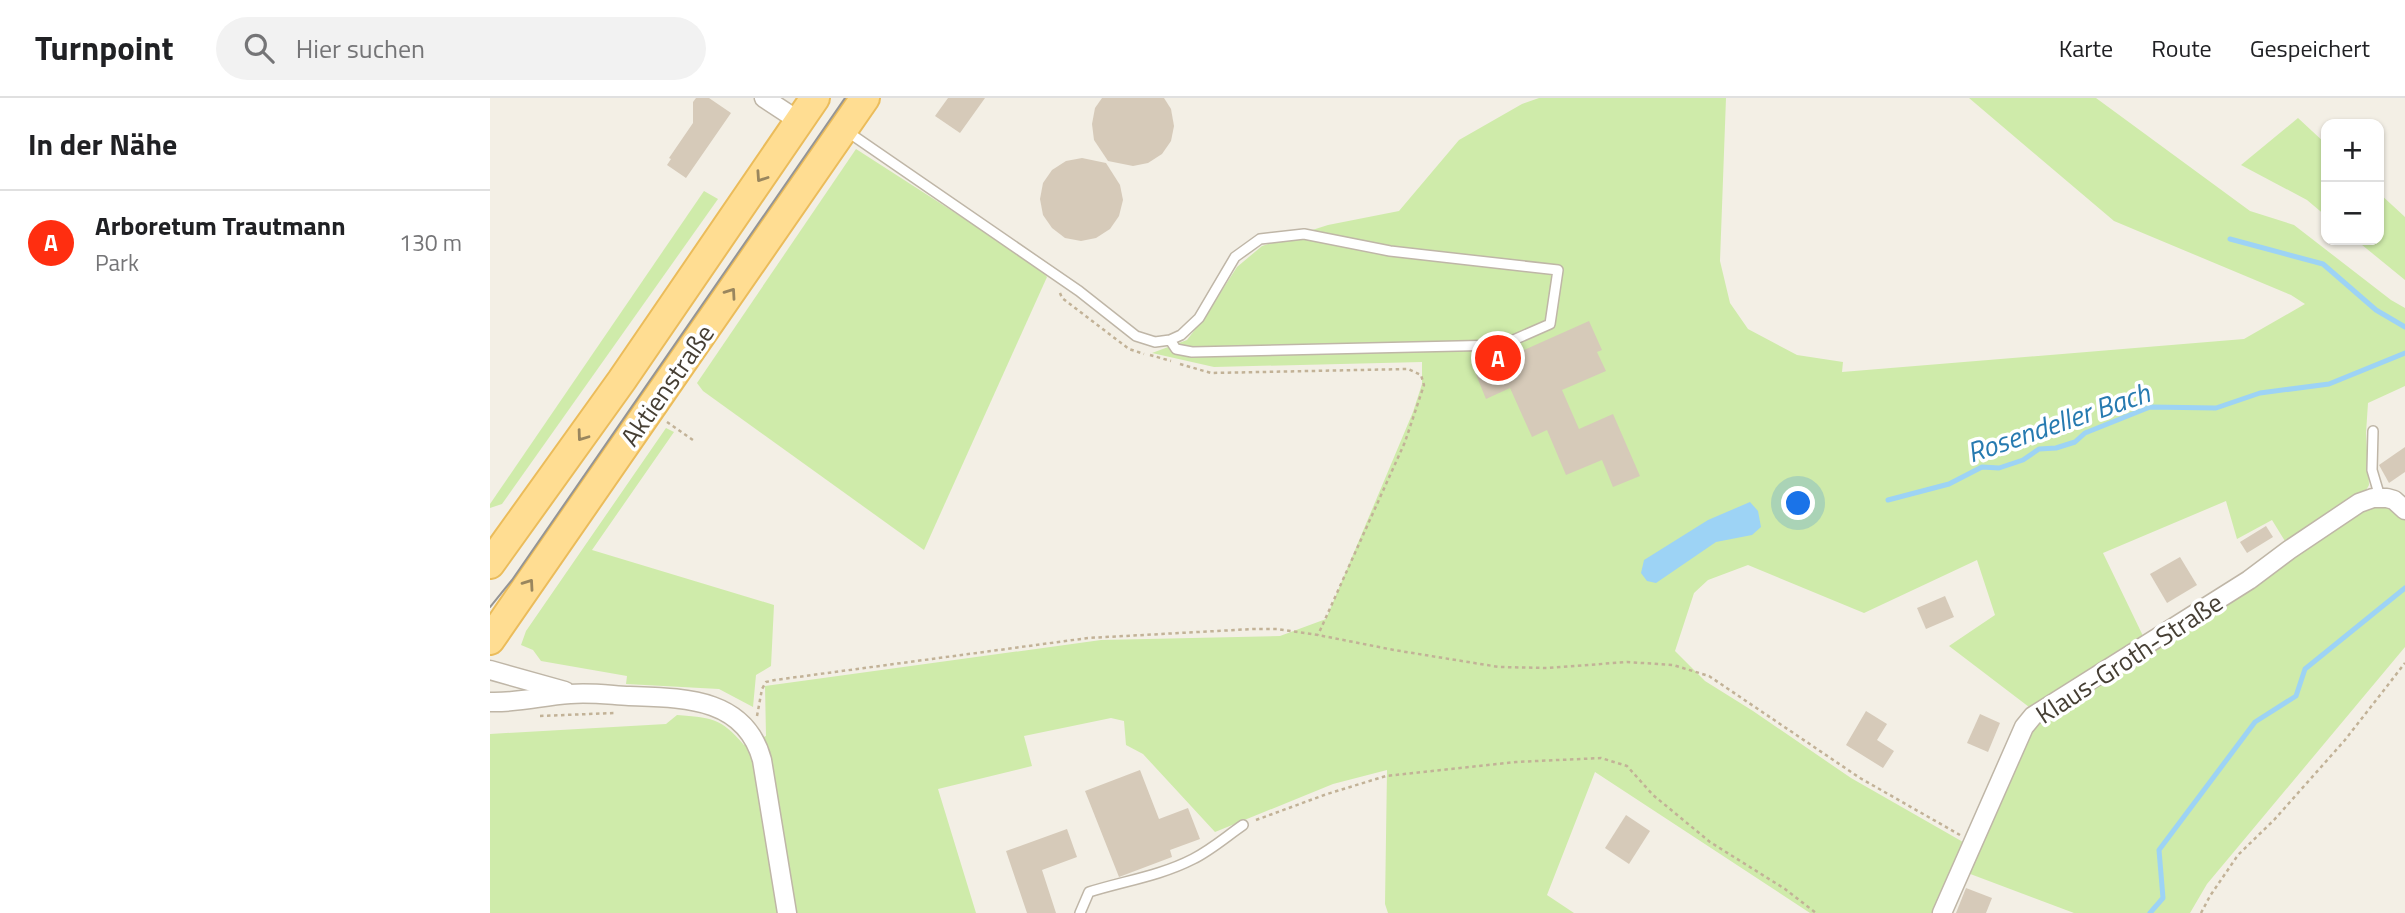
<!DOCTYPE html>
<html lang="de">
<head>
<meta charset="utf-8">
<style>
	body { margin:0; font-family:"Titillium Web",sans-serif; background:#f2f2f2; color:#202124 }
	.controls { position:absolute; right:21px; top:21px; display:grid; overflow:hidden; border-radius:14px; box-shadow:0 2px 5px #0004 }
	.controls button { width:63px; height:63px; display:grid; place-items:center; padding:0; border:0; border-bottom:2px solid #e0e0e0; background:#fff; color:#202124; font:35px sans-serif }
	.you { position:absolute; left:1309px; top:406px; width:24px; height:24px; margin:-18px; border:5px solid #fff; border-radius:50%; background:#1a73e8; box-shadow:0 0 0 10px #1a73e833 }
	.badge { display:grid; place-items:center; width:46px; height:46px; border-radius:50%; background:#ff2e10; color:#fff; font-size:23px; font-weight:700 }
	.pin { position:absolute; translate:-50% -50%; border:4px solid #fff; box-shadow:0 2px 7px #0006 }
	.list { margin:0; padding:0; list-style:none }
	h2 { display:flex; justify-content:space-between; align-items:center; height:91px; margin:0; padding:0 28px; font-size:30px }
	h2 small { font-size:23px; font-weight:400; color:#757577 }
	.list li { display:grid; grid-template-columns:46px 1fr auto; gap:21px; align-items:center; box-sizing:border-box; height:105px; padding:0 28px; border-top:2px solid #e0e0e0 }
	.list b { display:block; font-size:26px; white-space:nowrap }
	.list p { margin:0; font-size:23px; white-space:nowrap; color:#757577 }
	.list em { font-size:23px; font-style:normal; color:#757577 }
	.icon { flex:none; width:38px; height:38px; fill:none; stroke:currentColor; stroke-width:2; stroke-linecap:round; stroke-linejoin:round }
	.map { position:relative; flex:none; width:1915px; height:815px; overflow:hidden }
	header { display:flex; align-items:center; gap:42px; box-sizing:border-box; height:98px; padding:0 35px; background:#fff; border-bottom:2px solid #e0e0e0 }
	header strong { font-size:33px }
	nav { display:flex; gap:38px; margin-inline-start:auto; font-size:24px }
	.search { width:490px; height:63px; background:#f2f2f2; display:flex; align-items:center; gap:18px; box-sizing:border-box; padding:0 24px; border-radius:38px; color:#757577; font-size:26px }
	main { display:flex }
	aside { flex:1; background:#fff }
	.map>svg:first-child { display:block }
	.green { fill:#cfebaa }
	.water { fill:#9dd3f5 }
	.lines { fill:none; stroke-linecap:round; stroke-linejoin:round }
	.stream { stroke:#9dd3f5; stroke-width:5 }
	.building { fill:#d6cab9 }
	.lane-casing { stroke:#bfb6a7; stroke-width:12 }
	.street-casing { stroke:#bfb6a7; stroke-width:21 }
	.primary-casing { stroke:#ebbc5b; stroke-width:32 }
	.path { stroke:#c2b297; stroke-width:2.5; stroke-dasharray:3.5 3.5; stroke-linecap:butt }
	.lane { stroke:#fff; stroke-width:9 }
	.street { stroke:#fff; stroke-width:18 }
	.primary { stroke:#ffdd92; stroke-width:28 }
	.tram { stroke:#959595; stroke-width:2 }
	.oneway { stroke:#99865e }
	.labels { text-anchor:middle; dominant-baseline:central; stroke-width:7; stroke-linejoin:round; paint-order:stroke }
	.street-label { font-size:26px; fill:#463f34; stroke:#fff }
	.water-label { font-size:28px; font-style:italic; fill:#267ab0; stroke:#fff }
</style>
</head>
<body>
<header>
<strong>Turnpoint</strong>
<div class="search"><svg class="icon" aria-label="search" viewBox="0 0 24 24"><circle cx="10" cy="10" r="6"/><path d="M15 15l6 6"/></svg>Hier suchen</div>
<nav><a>Karte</a><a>Route</a><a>Gespeichert</a></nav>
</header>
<main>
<aside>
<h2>In der Nähe<small></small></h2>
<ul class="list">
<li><span class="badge">A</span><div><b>Arboretum Trautmann</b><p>Park</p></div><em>130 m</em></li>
</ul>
</aside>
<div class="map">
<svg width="1915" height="815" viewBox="0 0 1915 815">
	<rect width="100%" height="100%" fill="#f3efe5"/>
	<g class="green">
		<path d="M1049,0H1236L1230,163L1240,205L1258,231L1307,257L1353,264L1352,274L1754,241L1815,206L1801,197L1624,123L1479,0H1606L1760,113L1804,127L1901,202L1915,210V288L1878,305L1876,335L1879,387L1874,396L1798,448L1782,422L1747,441L1736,403L1613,455L1654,540L1547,609H1539L1459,548L1505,517L1487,462L1374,515L1258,467L1218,482L1204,495L1185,553L1215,583L1263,613L1361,680L1480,748L1448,815H1320L1105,674L1057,797L1084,815H898L895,806L897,672L843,686L725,734L653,656L636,647L634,623L621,620L534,638L542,668L448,691L486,815H0V636L176,626L187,617C222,620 230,619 254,647L276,638L275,588L611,542L790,538L836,521L923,314L932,286V264L724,269L662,255L697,242L716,217L747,169L772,148L838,127L909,113L969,42L1032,6Z"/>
		<polygon points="1808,20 1836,46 1836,118 1817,102 1751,67"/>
		<polygon points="366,51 548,168 557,179 434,452 213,293 207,285"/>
		<polygon points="214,93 228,101 12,406 0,410 0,406"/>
		<polygon points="1889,95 1915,119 1915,182 1866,142 1889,142"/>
		<polygon points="176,330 184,334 102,452 284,507 281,568 266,577 263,609 229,591 136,586 137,578 51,563 43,552 31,547 36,533"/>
		<polygon points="1892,405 1915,418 1915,549 1717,786 1700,815 1584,815 1475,774 1536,637 1551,617 1873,409"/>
	</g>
	<polygon class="water" points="1260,404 1268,413 1271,429 1262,437 1226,444 1166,485 1157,483 1151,475 1154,462 1218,422"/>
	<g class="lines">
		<g class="stream">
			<polyline points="1740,141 1833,166 1886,212 1915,229"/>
			<polyline points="1398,402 1459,386 1492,369 1509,370 1533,362 1549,351 1566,350 1585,344 1595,335 1660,309 1726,310 1770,295 1839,286 1915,255"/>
			<polyline points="1660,815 1673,800 1669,752 1765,624 1806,598 1815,571 1915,490"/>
		</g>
	</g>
	<g class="building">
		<polygon points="206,0 219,0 241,15 196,80 177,67 181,61 179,60 203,25 203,4"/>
		<polygon points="458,0 495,0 470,35 445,18"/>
		<polygon points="612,0 674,0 681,11 684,28 681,43 672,56 658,65 643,68 618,63 604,42 602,26 605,10"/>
		<polygon points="592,60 616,65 630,87 633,102 629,118 620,131 606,140 591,143 575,140 562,130 553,117 550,101 553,85 562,72 576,63"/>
		<polygon points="1099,223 1112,252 1107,254 1116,273 1072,292 1089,331 1123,316 1150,378 1123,389 1112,362 1076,377 1057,332 1042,339 1020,290 996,301 985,274"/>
		<polygon points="1915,349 1915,374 1899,385 1889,367"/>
		<polygon points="1776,428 1783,439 1757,455 1750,444"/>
		<polygon points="1690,459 1707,487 1677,505 1660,476"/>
		<polygon points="1455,498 1464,519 1436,531 1427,510"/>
		<polygon points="1376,613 1397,626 1387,642 1404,653 1393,670 1356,647"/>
		<polygon points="1490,616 1510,625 1498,654 1477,645"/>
		<polygon points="650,672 669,721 698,710 710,741 680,752 682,759 629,779 595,693"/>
		<polygon points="1136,717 1160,733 1139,766 1115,750"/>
		<polygon points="577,731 587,759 552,772 566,815 537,815 516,753"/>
		<polygon points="1476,790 1502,800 1496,815 1466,815"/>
	</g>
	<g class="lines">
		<defs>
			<g id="lane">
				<polyline points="355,32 589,193 646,238 665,244 680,242 691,237 709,220 745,159 770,141 814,136 900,153 1068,172 1060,226 1012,247 702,254 686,251 680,242"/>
				<polyline points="1883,333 1882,372 1890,399"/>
				<path d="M590,815L599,794C634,783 670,778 703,761C721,752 737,738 753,727"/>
			</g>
			<g id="street">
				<polyline points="274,0 309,23"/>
				<polyline points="0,572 75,593"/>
				<path d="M0,604C30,605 51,598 80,596C99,594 120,597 139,598C193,600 255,599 272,662L297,815"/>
				<polyline points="1452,815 1534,629 1543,618 1759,482 1799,452 1869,405 1883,400 1897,400 1904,402 1915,412"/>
			</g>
			<g id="primary">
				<polyline points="0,466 132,282 325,0"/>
				<polyline points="0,542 375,0"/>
			</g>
		</defs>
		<use href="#lane" class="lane-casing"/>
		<use href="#street" class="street-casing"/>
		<use href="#primary" class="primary-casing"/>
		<g class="path">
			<polyline points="570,195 572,200 639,251 654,256"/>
			<polyline points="660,257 681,263"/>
			<polyline points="690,266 721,275 918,271 931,277 934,287 915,344 828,537"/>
			<polyline points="177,324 203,342"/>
			<polyline points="50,618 124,615"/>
			<polyline points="267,618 272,591 276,584 285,582 598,540 763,531 787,531 828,537 904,552 1009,569 1058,570 1137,564 1183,567 1219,578 1370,680 1470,737"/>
			<polyline points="766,722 837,696 896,678 1026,664 1111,660 1137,668 1163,697 1220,744 1295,791 1326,815"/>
			<polyline points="1711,815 1720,798 1748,757 1784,722 1855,642 1915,565"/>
		</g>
		<use href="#lane" class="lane"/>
		<use href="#street" class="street"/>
		<use href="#primary" class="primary"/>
		<polyline class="tram" points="0,509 22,482 355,0"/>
	</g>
	<defs><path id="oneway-chevron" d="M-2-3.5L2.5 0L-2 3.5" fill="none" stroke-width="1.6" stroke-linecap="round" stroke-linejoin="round" transform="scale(1.75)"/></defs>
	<g class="oneway">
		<use href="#oneway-chevron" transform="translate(271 79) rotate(124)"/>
		<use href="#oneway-chevron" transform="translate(241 195) rotate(-55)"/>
		<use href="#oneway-chevron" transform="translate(92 338) rotate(126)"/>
		<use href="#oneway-chevron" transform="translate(39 486) rotate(-55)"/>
	</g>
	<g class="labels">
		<g class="street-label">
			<text transform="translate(177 287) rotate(-55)">Aktienstraße</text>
			<text transform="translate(1639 560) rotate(-33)">Klaus-Groth-Straße</text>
		</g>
		<g class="water-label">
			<text transform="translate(1568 324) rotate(-19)">Rosendeller Bach</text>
		</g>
	</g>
</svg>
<div class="controls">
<button>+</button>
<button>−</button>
</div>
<div class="you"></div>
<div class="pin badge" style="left:1008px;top:260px">A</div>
</div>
</main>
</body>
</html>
